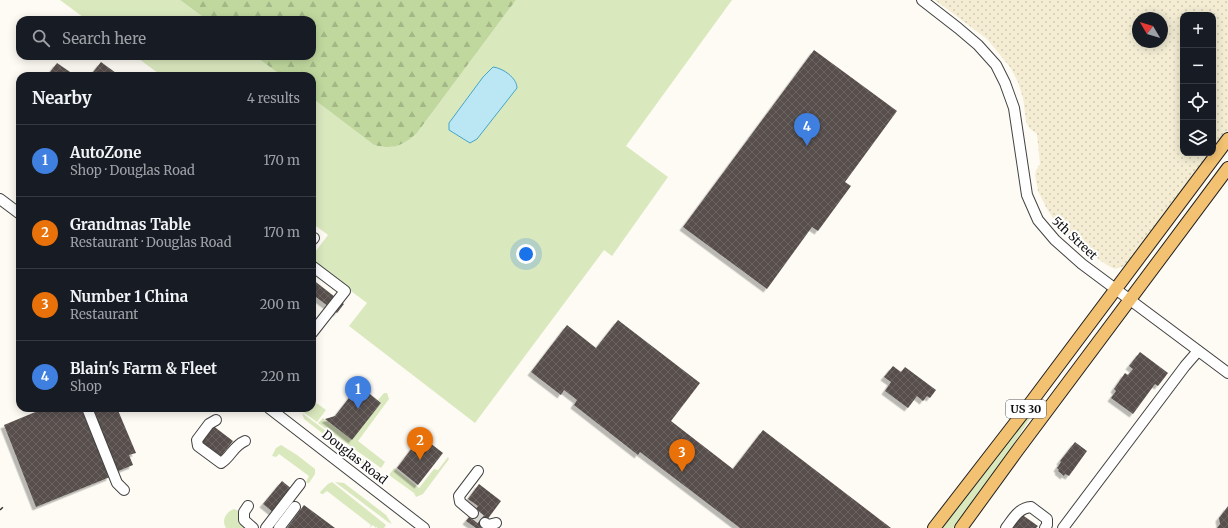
<!DOCTYPE html>
<html lang="en">
<head>
<meta charset="utf-8">
<style>
	body { margin:0; font-family:Merriweather,serif; background:#20242c; color:#f1f3f6 }
	.controls { position:absolute; right:12px; top:12px; display:grid; overflow:hidden; border-radius:8px; box-shadow:0 2px 10px #0003 }
	.controls button { width:36px; height:36px; display:grid; place-items:center; padding:0; border:0; border-bottom:1px solid #363941; background:#171b24; color:#f1f3f6; font:20px sans-serif }
	.compass { position:absolute; left:1132px; top:12px; width:36px; height:36px; border-radius:50%; background:#171b24; box-shadow:0 2px 10px #0003; rotate:308deg }
	.you { position:absolute; left:526px; top:254px; width:14px; height:14px; margin:-10px; border:3px solid #fff; border-radius:50%; background:#1a73e8; box-shadow:0 0 0 6px #1a73e833 }
	.badge { display:grid; place-items:center; width:26px; height:26px; border-radius:50%; background:#d99aa7; color:#fff; font-size:13px; font-weight:700 }
	.pin { position:absolute; translate:-50% -33px; filter:drop-shadow(0 1px 2px #0008) }
	.pin::after { content:''; position:absolute; top:21px; width:14px; height:12px; background:inherit; clip-path:polygon(0 0,100% 0,50% 100%) }
	.list { margin:0; padding:0; list-style:none }
	h2 { display:flex; justify-content:space-between; align-items:center; height:52px; margin:0; padding:0 16px; font-size:17px }
	h2 small { font-size:13px; font-weight:400; color:#9ea1a6 }
	.list li { display:grid; grid-template-columns:26px 1fr auto; gap:12px; align-items:center; box-sizing:border-box; height:72px; padding:0 16px; border-top:1px solid #363941 }
	.list b { display:block; font-size:15px; white-space:nowrap }
	.list p { margin:0; font-size:13px; white-space:nowrap; color:#9ea1a6 }
	.list em { font-size:13px; font-style:normal; color:#9ea1a6 }
	.icon { flex:none; width:22px; height:22px; fill:none; stroke:currentColor; stroke-width:2; stroke-linecap:round; stroke-linejoin:round }
	.map { position:relative; flex:none; width:1228px; height:528px; overflow:hidden }
	.search { position:absolute; background:#171b24; box-shadow:0 2px 10px #0003; left:16px; top:16px; width:300px; height:44px; display:flex; align-items:center; gap:10px; box-sizing:border-box; padding:0 14px; border-radius:12px; color:#9ea1a6; font-size:15px }
	.panel { position:absolute; background:#171b24; box-shadow:0 2px 10px #0003; left:16px; top:72px; width:300px; height:340px; border-radius:12px }
	.map>svg:first-child { display:block }
	.farmland { fill:url(#farmland-dots); fill-rule:evenodd }
	.grass { fill:#dae8be }
	.forest { fill:url(#forest-firs) }
	.water { fill:#bbe6f4; stroke:#45a5c7 }
	.building { fill:url(#building-cross-hatch); filter:url(#shadow) }
	.lines { fill:none; stroke-linecap:round; stroke-linejoin:round }
	.minor-tunnel { stroke:#dad8d2; stroke-width:10; stroke-dasharray:10 5; stroke-linecap:butt }
	.minor-casing { stroke:#434343; stroke-width:12 }
	.major-casing { stroke:#212121; stroke-width:14 }
	.path { stroke:#323232; stroke-width:1.5; stroke-dasharray:4 2; stroke-linecap:butt }
	.minor { stroke:#fff; stroke-width:10 }
	.major { stroke:#f2c171; stroke-width:12 }
	.labels { text-anchor:middle; dominant-baseline:central; stroke-width:4; stroke-linejoin:round; paint-order:stroke }
	.shield { fill:#fff; stroke:#585858; stroke-width:1 }
	.shield-label { font-size:11px; font-weight:bold; fill:#101010 }
	.street-label { font-size:12px; fill:#101010; stroke:#fff }
</style>
</head>
<body>
<div class="map">
<svg width="1228" height="528" viewBox="0 0 1228 528">
	<defs>
		<pattern id="farmland-dots" width="8" height="8" patternUnits="userSpaceOnUse"><rect width="8" height="8" fill="#f4edd4"/><path d="M2 2h.1M6 6h.1" fill="none" stroke="#d0cab5" stroke-width="1.8" stroke-linecap="round"/></pattern>
		<pattern id="forest-firs" width="22" height="20" patternUnits="userSpaceOnUse"><rect width="22" height="20" fill="#c0d89e"/><path d="M5 1l3.5 6h-7zM16 11l3.5 6h-7z" fill="#a4b887"/></pattern>
		<pattern id="building-cross-hatch" width="8" height="8" patternUnits="userSpaceOnUse"><rect width="8" height="8" fill="#58504d"/><path d="M0 0l8 8M0 8l8-8" fill="none" stroke="#6b6562"/></pattern>
		<filter id="shadow"><feDropShadow dx="-3.5" dy="3.5" stdDeviation="0" flood-color="#0004"/></filter>
	</defs>
	<rect width="100%" height="100%" fill="#fefbf4"/>
	<path class="farmland" d="M935,0H1228V131L1213,152V15H1183V153H1212L1128,263L1122,267L1115,269L1107,265L1074,242L1059,227L1047,209L1038,191L1035,175L1036,170L1040,164L1037,134L1029,128L1026,121L1023,98L1018,82L1010,67L987,39ZM1138,18H1162V42H1138Z"/>
	<g class="grass">
		<polygon points="60,0 180,0 207,20 87,20"/>
		<polygon points="516,0 732,0 626,146 668,177 612,256 604,250 475,423 349,326 367,303 312,262 312,256 328,235 312,223 312,98 374,145 382,147 392,147 417,133"/>
		<polygon points="135,56 255,56 282,76 162,76"/>
		<polygon points="384,393 387,393 389,399 358,441 385,462 381,468 318,423 323,418 352,440 381,403 378,400"/>
		<polygon points="312,402 318,404 326,410 317,422 302,411 304,408 312,408"/>
		<polygon points="302,413 377,469 378,471 374,471 369,469 304,419"/>
		<polygon points="1029,415 1031,417 1008,453 953,528 942,528"/>
		<polygon points="281,445 297,455 315,469 315,474 309,483 307,483 306,482 309,476 279,454 276,457 272,456 276,448"/>
		<polygon points="448,457 449,459 423,494 416,497 414,493 389,475 394,468 419,488 434,469 438,470"/>
		<polygon points="332,482 386,525 384,528 377,528 377,526 376,528 373,525 369,528 371,525 327,491 323,494 321,494 320,492 328,484"/>
		<polygon points="335,482 344,483 386,515 392,524 388,522"/>
		<path d="M234,509L239,511L240,522L246,528H226C221,520 226,512 234,509Z"/>
	</g>
	<path class="forest" d="M180,0H516L417,133C402,146 394,150 374,145L312,98V76H282L255,56H312V20H207Z"/>
	<path class="water" d="M493,67C503,68 517,78 517,88L477,139L470,143L449,130V123L483,77Z"/>
	<g class="building">
		<polygon points="814,50 897,111 845,182 851,186 818,231 812,227 767,289 683,227"/>
		<polygon points="101,62 116,73 114,76 90,76"/>
		<polygon points="57,63 73,74 71,76 47,76"/>
		<polygon points="312,279 344,304 337,313 312,294"/>
		<polygon points="618,320 700,383 671,421 733,469 763,430 891,528 740,528 640,452 638,455 574,405 577,400 564,390 561,395 531,372 567,325 596,348"/>
		<polygon points="1140,352 1168,373 1158,386 1155,384 1133,414 1111,398 1116,391 1114,389 1125,373 1128,375 1133,369 1129,366"/>
		<polygon points="893,366 901,372 905,367 936,390 930,398 927,396 923,401 917,396 908,408 885,391 891,382 884,377"/>
		<polygon points="359,385 381,403 352,440 325,419 335,416"/>
		<polygon points="45,408 82,408 110,477 36,507 4,425"/>
		<polygon points="90,408 117,408 136,453 129,455 133,465 116,472"/>
		<polygon points="212,425 233,441 221,456 200,441"/>
		<polygon points="421,436 443,453 418,485 397,468"/>
		<polygon points="1075,442 1087,451 1069,476 1065,474 1064,476 1058,471 1059,470 1057,468 1061,462 1060,461"/>
		<polygon points="282,481 293,490 274,513 263,504"/>
		<polygon points="479,484 501,501 481,528 476,528 466,521 478,506 468,499"/>
		<polygon points="304,505 335,528 287,528"/>
		<polygon points="1228,506 1228,528 1217,528 1220,524 1219,518"/>
		<polygon points="1021,514 1038,526 1036,528 1010,528"/>
	</g>
	<g class="lines">
		<polyline class="minor-tunnel" points="473,513 485,523"/>
		<defs>
			<g id="minor">
				<polyline points="922,0 958,28 978,45 996,65 1005,83 1014,108 1027,195 1038,220 1055,240 1082,264 1228,373"/>
				<polyline points="0,199 20,214"/>
				<polyline points="312,240 314,238"/>
				<polyline points="312,266 345,291 312,333"/>
				<polyline points="87,408 117,483 124,490"/>
				<polyline points="269,408 424,528"/>
				<path d="M216,420L209,424L197,440L198,446L221,463C231,457 233,446 245,441"/>
				<polyline points="248,506 244,512 244,520 253,528"/>
				<polyline points="473,513 460,502 459,496 478,471"/>
				<polyline points="485,523 488,525 496,523"/>
				<polyline points="266,528 300,484"/>
				<polyline points="279,528 295,507"/>
				<path d="M1006,528C1013,519 1018,508 1031,507L1047,519V525L1045,528"/>
				<polyline points="1063,528 1185,366 1198,351"/>
			</g>
			<g id="major">
				<polyline points="934,528 1026,409 1228,139"/>
				<polyline points="961,528 1017,451 1228,168"/>
			</g>
		</defs>
		<use href="#minor" class="minor-casing"/>
		<use href="#major" class="major-casing"/>
		<polyline class="path" points="0,510 3,507"/>
		<use href="#minor" class="minor"/>
		<use href="#major" class="major"/>
	</g>
	<g class="labels">
		<rect class="shield" x="1006" y="400" width="40" height="18" rx="3"/>
		<g class="shield-label">
			<text x="1026" y="409">US 30</text>
		</g>
		<g class="street-label">
			<text transform="translate(1075 238) rotate(43)">5th Street</text>
			<text transform="translate(355 457) rotate(38)">Douglas Road</text>
		</g>
	</g>
</svg>
<div class="controls">
<button>+</button>
<button>−</button>
<button><svg class="icon" aria-label="locate" viewBox="0 0 24 24"><circle cx="12" cy="12" r="6"/><path d="M12 2v4M12 18v4M2 12h4M18 12h4"/></svg></button>
<button><svg class="icon" aria-label="layers" viewBox="0 0 24 24"><path d="M12 4l9 5-9 5-9-5zM3 14l9 5 9-5"/></svg></button>
</div>
<svg class="compass" viewBox="-18 -18 36 36"><path d="M0-13l5 13h-10z" fill="#e53935"/><path d="M0 13l5-13h-10z" fill="#9ea1a6"/></svg>
<div class="you"></div>
<div class="pin badge" style="left:358px;top:409px;background:#3f7fe0">1</div>
<div class="pin badge" style="left:420px;top:460px;background:#e8710a">2</div>
<div class="pin badge" style="left:682px;top:472px;background:#e8710a">3</div>
<div class="pin badge" style="left:807px;top:146px;background:#3f7fe0">4</div>
<div class="search"><svg class="icon" aria-label="search" viewBox="0 0 24 24"><circle cx="10" cy="10" r="6"/><path d="M15 15l6 6"/></svg>Search here</div>
<section class="panel">
<h2>Nearby<small>4 results</small></h2>
<ul class="list">
<li><span class="badge" style="background:#3f7fe0">1</span><div><b>AutoZone</b><p>Shop · Douglas Road</p></div><em>170 m</em></li>
<li><span class="badge" style="background:#e8710a">2</span><div><b>Grandmas Table</b><p>Restaurant · Douglas Road</p></div><em>170 m</em></li>
<li><span class="badge" style="background:#e8710a">3</span><div><b>Number 1 China</b><p>Restaurant</p></div><em>200 m</em></li>
<li><span class="badge" style="background:#3f7fe0">4</span><div><b>Blain's Farm &amp; Fleet</b><p>Shop</p></div><em>220 m</em></li>
</ul>
</section>
</div>
</body>
</html>
